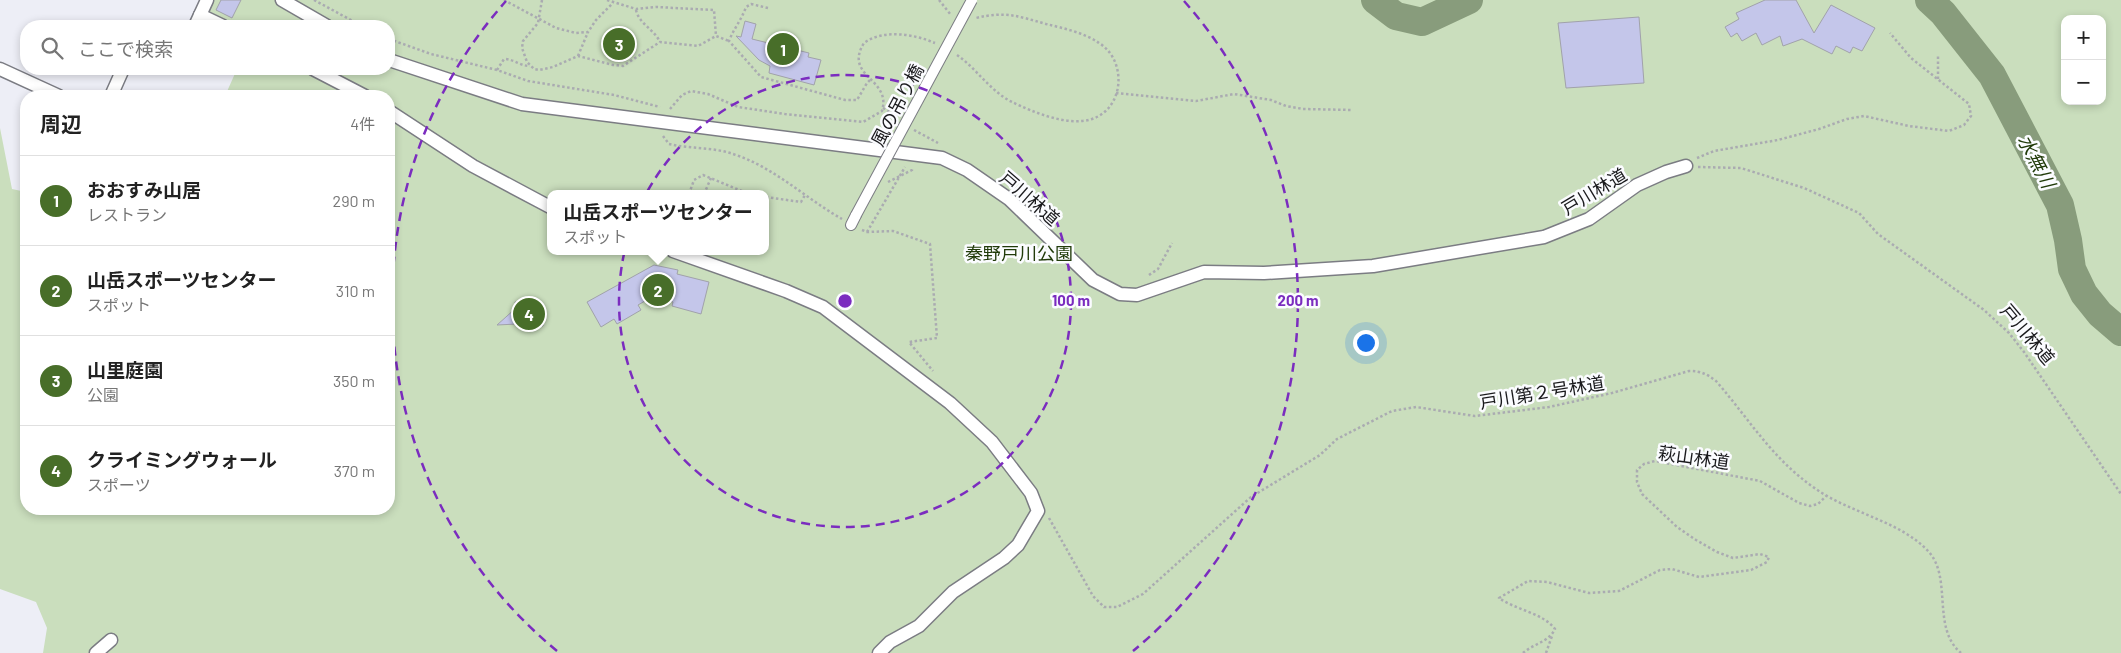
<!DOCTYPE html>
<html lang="ja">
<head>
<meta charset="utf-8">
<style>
	body { margin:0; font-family:Barlow,"Noto Sans JP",sans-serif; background:#f6f6f6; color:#222 }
	.controls { position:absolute; right:15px; top:15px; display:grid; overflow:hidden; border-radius:10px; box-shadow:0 2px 8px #0003 }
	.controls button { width:45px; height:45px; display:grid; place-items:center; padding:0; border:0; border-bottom:1px solid #e0e0e0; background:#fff; color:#222; font:25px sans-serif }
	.you { position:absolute; left:1365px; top:342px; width:18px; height:18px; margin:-12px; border:4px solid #fff; border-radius:50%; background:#1a73e8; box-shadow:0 0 0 8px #1a73e833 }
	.badge { display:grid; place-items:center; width:32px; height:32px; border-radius:50%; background:#486e29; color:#fff; font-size:16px; font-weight:700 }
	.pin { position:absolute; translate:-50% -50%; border:2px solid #fff; box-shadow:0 1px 5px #0006 }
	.popup { position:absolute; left:547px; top:190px; width:222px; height:65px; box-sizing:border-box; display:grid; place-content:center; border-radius:10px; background:#fff; filter:drop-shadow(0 1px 4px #0005); font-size:16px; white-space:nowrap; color:#767676 }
	.popup b { font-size:19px; color:#222 }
	.popup::after { content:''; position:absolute; left:50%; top:100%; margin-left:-10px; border:10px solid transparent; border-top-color:#fff }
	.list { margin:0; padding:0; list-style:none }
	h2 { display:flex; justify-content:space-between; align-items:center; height:65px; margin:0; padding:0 20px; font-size:21px }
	h2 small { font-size:16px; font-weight:400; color:#767676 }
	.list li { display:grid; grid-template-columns:32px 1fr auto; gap:15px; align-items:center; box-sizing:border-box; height:90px; padding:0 20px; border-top:1px solid #e0e0e0 }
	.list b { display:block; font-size:19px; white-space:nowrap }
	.list p { margin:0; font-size:16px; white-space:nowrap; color:#767676 }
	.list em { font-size:16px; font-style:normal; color:#767676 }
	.icon { flex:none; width:28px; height:28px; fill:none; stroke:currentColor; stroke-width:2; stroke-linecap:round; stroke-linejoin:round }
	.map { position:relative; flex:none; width:2121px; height:653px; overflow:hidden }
	.search { position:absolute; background:#fff; box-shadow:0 2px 8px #0003; left:20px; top:20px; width:375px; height:55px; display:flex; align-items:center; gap:12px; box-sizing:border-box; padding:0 18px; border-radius:20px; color:#767676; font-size:19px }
	.panel { position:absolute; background:#fff; box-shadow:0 2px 8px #0003; left:20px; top:90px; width:375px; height:425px; border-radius:20px }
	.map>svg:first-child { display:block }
	.green { fill:#cadebd; fill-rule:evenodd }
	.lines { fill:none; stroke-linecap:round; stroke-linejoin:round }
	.river { stroke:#889c7c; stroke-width:28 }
	.building { fill:#c4c6ea; stroke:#a1a2aa }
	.pedestrian-casing { stroke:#7b7c83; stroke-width:12 }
	.minor-casing { stroke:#7b7c83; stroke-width:15 }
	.path { stroke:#aaabb1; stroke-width:2.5; stroke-dasharray:2.5 2.5; stroke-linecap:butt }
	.pedestrian { stroke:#fff; stroke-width:10 }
	.minor { stroke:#fff; stroke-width:12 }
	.pedestrian-bridge-casing { stroke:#7b7c83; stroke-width:12; stroke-linecap:butt }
	.pedestrian-bridge { stroke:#fff; stroke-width:10 }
	.ring { fill:none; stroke:#7b2cbf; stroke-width:2.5; stroke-dasharray:9 6 }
	.labels { text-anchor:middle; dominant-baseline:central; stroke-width:5; stroke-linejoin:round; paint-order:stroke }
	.street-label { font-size:18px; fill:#1a1a1d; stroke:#fbfcff }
	.park-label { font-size:18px; fill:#213b0a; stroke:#fbfcff }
	.water-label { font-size:19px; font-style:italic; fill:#213b0a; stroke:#fbfcff }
	.centre { fill:#7b2cbf; stroke:#fbfcff; stroke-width:2.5 }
	.ring-label { font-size:15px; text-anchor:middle; font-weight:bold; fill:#7b2cbf; stroke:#fbfcff; stroke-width:5; stroke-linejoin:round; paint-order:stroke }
</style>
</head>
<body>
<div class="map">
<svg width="2121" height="653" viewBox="0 0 2121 653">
	<rect width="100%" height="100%" fill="#edeef6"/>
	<path class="green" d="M212,0H2121V653H43L47,628L36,602L0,589V128L12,189L26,192V509H389V96H225L237,69H253L258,75L262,69H389V26H234L206,13ZM2065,19H2102V101H2065ZM550,194H766V251H550Z"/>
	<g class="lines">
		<g class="river">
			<polyline points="1375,0 1396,16 1422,22 1469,0"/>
			<polyline points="1929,0 1943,13 1992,75 2060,205 2068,240 2072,269 2084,294 2100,314 2121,332"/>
		</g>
	</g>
	<g class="building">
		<polygon points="221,0 241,0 232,18 216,10"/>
		<polygon points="1765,0 1796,0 1814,33 1831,5 1875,28 1862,51 1853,47 1850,53 1836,46 1832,54 1802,39 1783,46 1780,36 1762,45 1756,33 1742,41 1737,33 1731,37 1725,27 1739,19 1736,13"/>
		<polygon points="1639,17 1644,83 1566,88 1558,23"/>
		<polygon points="745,21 756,24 752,39 809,53 808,57 821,60 814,85 769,73 770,66 759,60 736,36 741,37"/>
		<polygon points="654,265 678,270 677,274 709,282 701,314 672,306 673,302 652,297 638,305 641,310 617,324 614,319 601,327 587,302"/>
		<polygon points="541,301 543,326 517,327 517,324 497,325 516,308 515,302"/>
	</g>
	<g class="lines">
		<defs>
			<polyline id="pedestrian" points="851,225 856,215"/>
			<g id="minor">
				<polyline points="282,0 327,26"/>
				<polyline points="200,15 223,26"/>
				<polyline points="195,26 207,0"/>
				<polyline points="389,60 522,104 942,158 967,170 1009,199 1093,280 1120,294 1137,295 1204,272 1264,273 1373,266 1544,237 1589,219 1637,185 1666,172 1686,166"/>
				<polyline points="0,69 59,96"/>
				<polyline points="313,69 365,96"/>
				<polyline points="111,96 123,69"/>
				<polyline points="389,111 473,166 550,207"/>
				<polyline points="673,251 786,291 823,307 950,403 992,442 1031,493 1038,511 1018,545 1004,558 953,592 919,626 890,642 879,653"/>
				<polyline points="96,653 111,640"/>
			</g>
		</defs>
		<use href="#pedestrian" class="pedestrian-casing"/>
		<use href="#minor" class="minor-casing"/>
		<g class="path">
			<polyline points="314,0 362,26"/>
			<polyline points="504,0 556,28 576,33 588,32 596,20 613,3"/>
			<polyline points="542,0 538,23 523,41 522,48 527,62 534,69 539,70 553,67 578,56 613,65 623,66 660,42 698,46 716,36"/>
			<polyline points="607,0 636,9 656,7 714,10 716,36 729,41"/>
			<polyline points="939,0 951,15"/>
			<path d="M768,8L751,4L746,7C741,21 734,28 729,41L761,77L845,100H857L867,83L871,79"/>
			<path d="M636,10C639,24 654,29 660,42"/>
			<polyline points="389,39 431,54 497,70 528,81 614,95 660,107"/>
			<path d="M957,55C977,69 990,91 1012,102C1033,112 1068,127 1092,119C1125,108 1127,60 1099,43C1085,33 1063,28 1046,24C1018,16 1005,11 976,18"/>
			<polyline points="578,56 588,32"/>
			<path d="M497,70L504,59C514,59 520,66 530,66"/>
			<polyline points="1938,79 1938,56"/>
			<polyline points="1116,93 1196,101 1234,94 1271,100 1286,106 1303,109 1353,110"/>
			<polyline points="883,108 897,116"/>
			<path d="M670,109L682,95L691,91L708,94L738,107L785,114L863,122L882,111C892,78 843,77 864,43C883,29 914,34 935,43"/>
			<polyline points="914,130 938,143"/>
			<path d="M663,136L669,144C690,149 713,147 733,154C774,167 805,198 842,219"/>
			<polyline points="1697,158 1714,151 1778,140 1819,129 1847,119 1864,116 1909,126 1949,131 1964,125 1971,116 1969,104 1911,58 1890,33"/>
			<polyline points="1698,167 1741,168 1804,188 1859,213 1878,234 1984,310 2009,333 2024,352 2121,494"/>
			<polyline points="888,182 912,170 913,167"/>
			<polyline points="689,194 694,180 703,175 749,194"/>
			<polyline points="704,194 711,178"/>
			<polyline points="766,197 801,202 805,195"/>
			<polyline points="862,230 867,232 893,231 930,244 937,338 909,342 933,371"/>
			<polyline points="867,232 905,167"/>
			<polyline points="1149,275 1158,269 1172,243"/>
			<path d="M1049,518L1093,596L1104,607H1117L1143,594L1251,497L1320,455L1337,439L1392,411L1416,407L1475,416L1549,407L1612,393L1689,371C1701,371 1707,374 1716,381C1750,420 1772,459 1816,489C1850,513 1900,521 1928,551C1953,577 1931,628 1961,653"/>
			<path d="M1523,653C1533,644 1549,642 1555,629C1543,613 1516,610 1499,598L1528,581L1547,582L1589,593L1619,591L1660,570L1672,569L1699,577L1751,570L1767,562L1769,557L1760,554L1733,558L1717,552L1696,540L1677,527L1642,494L1637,482V470L1644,464L1655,461L1760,481L1799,503L1810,506L1818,504L1826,496"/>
			<polyline points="1546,653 1552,636"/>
		</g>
		<use href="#pedestrian" class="pedestrian"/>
		<use href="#minor" class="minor"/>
		<defs>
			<polyline id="pedestrian-bridge" points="856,215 972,0"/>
		</defs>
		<use href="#pedestrian-bridge" class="pedestrian-bridge-casing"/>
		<use href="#pedestrian-bridge" class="pedestrian-bridge"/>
	</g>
	<g class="ring">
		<circle cx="845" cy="301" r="226"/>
		<path d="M557 651A453 453 0 0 1 506 1M1184 1A453 453 0 0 1 1133 651"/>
	</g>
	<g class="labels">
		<g class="street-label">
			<text transform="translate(897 105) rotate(-62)">風の吊り橋</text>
			<text transform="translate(1594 191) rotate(-31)">戸川林道</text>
			<text transform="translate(1030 198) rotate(41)">戸川林道</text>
			<text transform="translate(2028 334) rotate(50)">戸川林道</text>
			<text transform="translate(1542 392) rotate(-9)">戸川第２号林道</text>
			<text transform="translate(1694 457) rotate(8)">萩山林道</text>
		</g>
		<g class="park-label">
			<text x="1019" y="253">秦野戸川公園</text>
		</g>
		<g class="water-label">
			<text transform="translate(2037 161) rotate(62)">水無川</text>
		</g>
	</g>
	<circle cx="845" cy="301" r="8" class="centre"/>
	<g class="ring-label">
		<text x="1071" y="306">100 m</text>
		<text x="1298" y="306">200 m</text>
	</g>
</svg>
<div class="controls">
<button>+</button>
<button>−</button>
</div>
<div class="you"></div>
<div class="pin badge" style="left:783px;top:49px">1</div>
<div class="pin badge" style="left:658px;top:290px">2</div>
<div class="popup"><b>山岳スポーツセンター</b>スポット</div>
<div class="pin badge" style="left:619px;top:44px">3</div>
<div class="pin badge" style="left:529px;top:314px">4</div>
<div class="search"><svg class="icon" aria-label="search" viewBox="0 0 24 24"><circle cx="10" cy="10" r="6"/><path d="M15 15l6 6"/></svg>ここで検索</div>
<section class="panel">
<h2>周辺<small>4件</small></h2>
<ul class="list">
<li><span class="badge">1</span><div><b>おおすみ山居</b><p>レストラン</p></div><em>290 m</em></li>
<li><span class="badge">2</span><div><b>山岳スポーツセンター</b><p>スポット</p></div><em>310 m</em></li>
<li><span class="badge">3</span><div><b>山里庭園</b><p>公園</p></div><em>350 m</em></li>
<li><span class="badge">4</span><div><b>クライミングウォール</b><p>スポーツ</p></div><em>370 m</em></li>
</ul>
</section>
</div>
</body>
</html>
